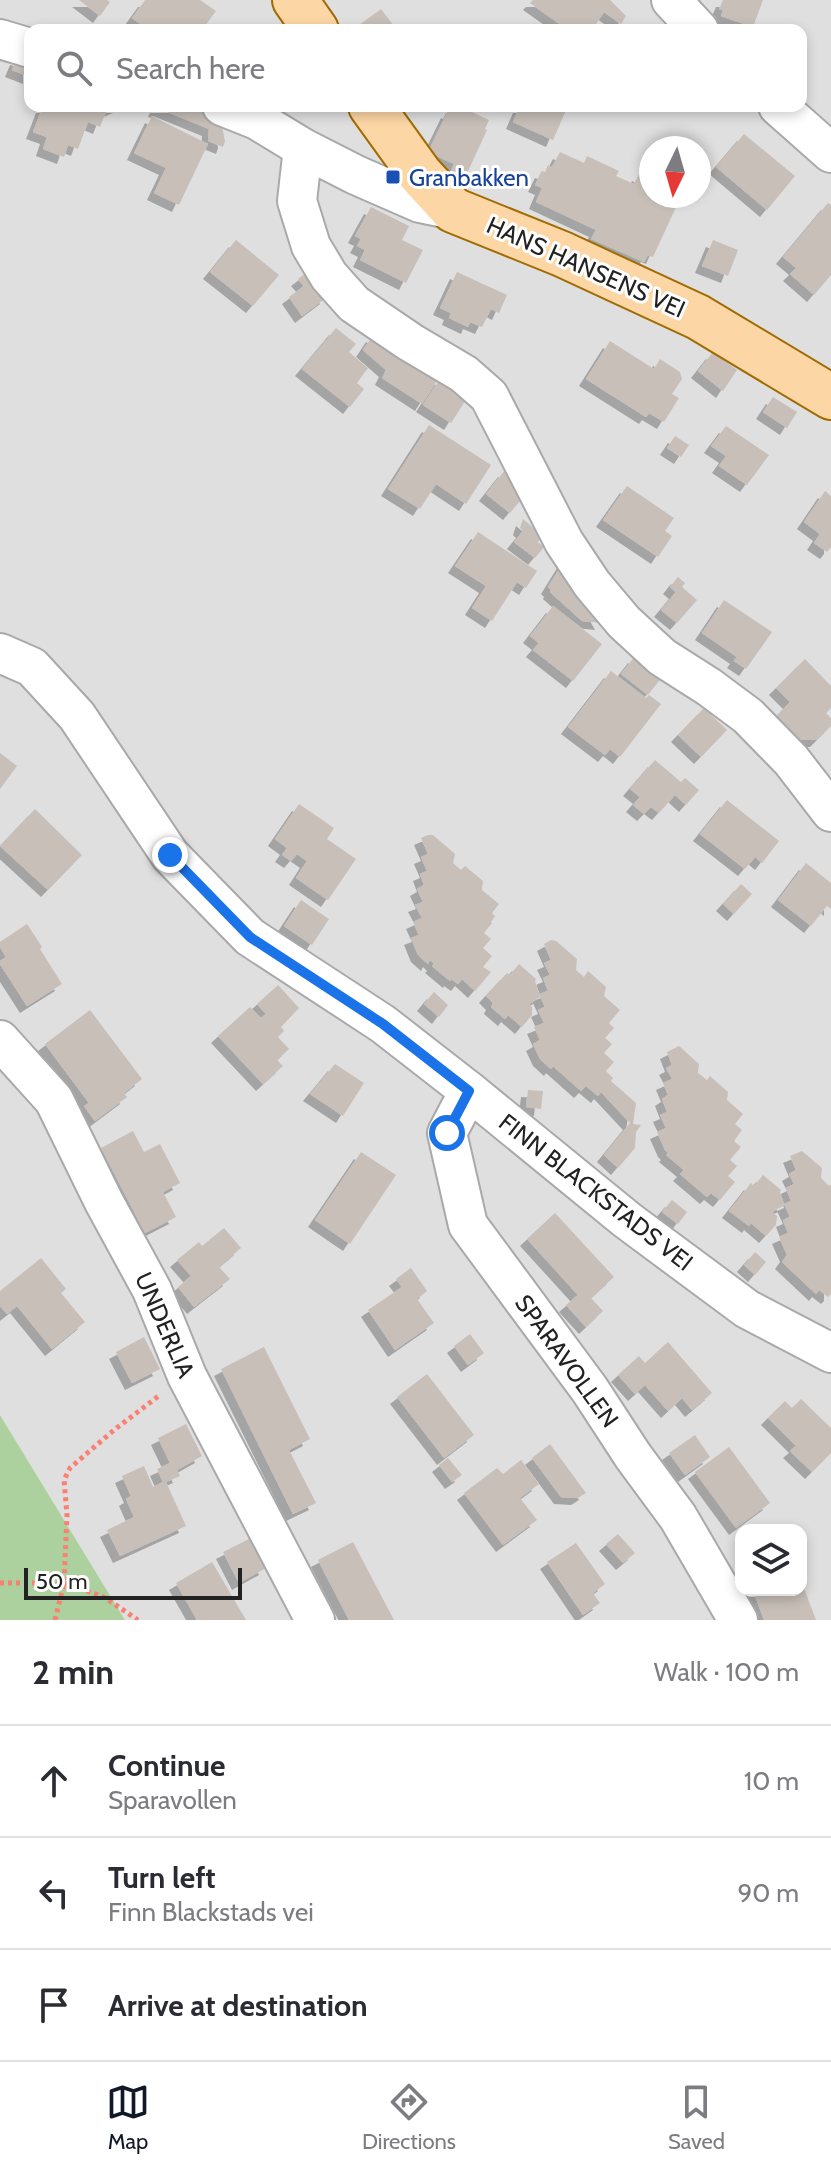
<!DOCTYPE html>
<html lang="en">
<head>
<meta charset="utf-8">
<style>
	body { margin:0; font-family:Cabin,sans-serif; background:#f7f7f7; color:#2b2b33 }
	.controls { position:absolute; right:24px; bottom:24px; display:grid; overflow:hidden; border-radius:16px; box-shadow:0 4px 12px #0003 }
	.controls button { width:72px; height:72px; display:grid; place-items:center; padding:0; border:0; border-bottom:2px solid #e1e1e2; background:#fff; color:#2b2b33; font:40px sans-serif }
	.compass { position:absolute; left:639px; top:136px; width:72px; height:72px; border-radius:50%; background:#fff; box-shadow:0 4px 12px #0003; rotate:185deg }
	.scale { position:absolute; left:24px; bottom:20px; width:218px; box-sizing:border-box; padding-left:8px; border:4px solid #222; border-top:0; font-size:22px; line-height:28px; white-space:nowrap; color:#222; -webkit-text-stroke:6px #fff; paint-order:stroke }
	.stop { position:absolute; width:24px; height:24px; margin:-18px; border:6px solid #1a73e8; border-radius:50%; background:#fff }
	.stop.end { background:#1a73e8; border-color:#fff; box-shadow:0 2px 8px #0008 }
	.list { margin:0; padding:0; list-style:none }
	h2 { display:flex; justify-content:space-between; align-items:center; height:104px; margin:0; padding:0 32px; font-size:34px }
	h2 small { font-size:26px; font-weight:400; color:#7c7c81 }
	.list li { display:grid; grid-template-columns:52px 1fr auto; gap:24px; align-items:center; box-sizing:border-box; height:112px; padding:0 32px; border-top:2px solid #e1e1e2 }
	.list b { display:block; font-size:30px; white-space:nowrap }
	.list p { margin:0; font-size:26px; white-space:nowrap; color:#7c7c81 }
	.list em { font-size:26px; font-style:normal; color:#7c7c81 }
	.icon { flex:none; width:44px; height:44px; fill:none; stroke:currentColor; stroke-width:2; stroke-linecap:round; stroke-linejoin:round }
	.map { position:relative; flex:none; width:831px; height:1620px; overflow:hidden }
	.search { position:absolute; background:#fff; box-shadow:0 4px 12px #0003; left:24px; right:24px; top:24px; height:88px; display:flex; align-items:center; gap:20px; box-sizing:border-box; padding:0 28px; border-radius:16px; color:#7c7c81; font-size:30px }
	.sheet { height:440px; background:#fff }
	nav { display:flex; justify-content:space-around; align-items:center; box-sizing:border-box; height:112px; border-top:2px solid #e1e1e2; background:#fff; font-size:22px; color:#7c7c81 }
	nav a { display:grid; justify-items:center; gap:4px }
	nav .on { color:#111827 }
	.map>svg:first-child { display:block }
	.residential { fill:#e0dfdf; fill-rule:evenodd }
	.forest { fill:#add19e }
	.building { fill:#c7bfb8; filter:url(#shadow) }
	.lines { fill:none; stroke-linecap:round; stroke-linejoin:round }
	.minor-casing { stroke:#a9a9a9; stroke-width:42 }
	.major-casing { stroke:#a06b00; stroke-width:48 }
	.path { stroke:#fa8072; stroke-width:5; stroke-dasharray:4 4; stroke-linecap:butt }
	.minor { stroke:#fff; stroke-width:38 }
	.major { stroke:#fcd6a4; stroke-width:44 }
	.route { stroke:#1a73e8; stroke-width:10 }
	.transit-dot { fill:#1a4fb4; stroke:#fff; stroke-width:3 }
	.labels { text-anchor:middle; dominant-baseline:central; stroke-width:6; stroke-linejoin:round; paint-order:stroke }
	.transit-label { font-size:24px; fill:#164399; stroke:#fff; text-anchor:start }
	.street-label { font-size:24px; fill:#222; stroke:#fff }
</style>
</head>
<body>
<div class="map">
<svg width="831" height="1620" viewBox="0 0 831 1620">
	<defs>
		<filter id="shadow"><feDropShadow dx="-7" dy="7" stdDeviation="0" flood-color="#0004"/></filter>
	</defs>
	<rect width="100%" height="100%" fill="#f2efe9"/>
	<path class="residential" d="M0,0H831V1620H125L0,1415ZM30,30H801V106H30ZM651,148H699V196H651ZM741,1530H801V1590H741Z"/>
	<polygon class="forest" points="0,1415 125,1620 0,1620"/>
	<g class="building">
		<polygon points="79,0 107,0 110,2 100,16"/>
		<polygon points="145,0 200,0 216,11 202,30 159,30 154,26 149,30 132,18"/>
		<polygon points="533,0 610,0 626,16 621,24 604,12 592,30 568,30 530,3"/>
		<polygon points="723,0 763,0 753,27 721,16 723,10 719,9"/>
		<polygon points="381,9 397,30 352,30"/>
		<polygon points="17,58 30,61 30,77 12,70"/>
		<polygon points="43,106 120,106 106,112 100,127 88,122 78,149 68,145 64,157 43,149 47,137 33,132"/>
		<polygon points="157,106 192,106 220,116 225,141 223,147 208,141 209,129 160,109 159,111 155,110"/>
		<polygon points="453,106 459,106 489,120 485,129 487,130 464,180 450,173 454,164 428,152 448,111 450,112"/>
		<polygon points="520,106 561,106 567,108 553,140 513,122"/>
		<polygon points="152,116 208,144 179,205 154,193 166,168 134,153"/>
		<polygon points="744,134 795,176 767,210 716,167"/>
		<polygon points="560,152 584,163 587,156 619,171 616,176 634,184 639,174 651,180 651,196 675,196 672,202 677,205 653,257 648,255 644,262 591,239 596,230 536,202 542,188 535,185 542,171 545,172 548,165 552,167"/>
		<polygon points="828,203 831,205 831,275 814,295 790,274 796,268 783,257"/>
		<polygon points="371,207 409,226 402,240 423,250 406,283 360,260 365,250 357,246 361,239 355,236"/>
		<polygon points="236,240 279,275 253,306 210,272"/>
		<polygon points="713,240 738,250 728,276 702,266"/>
		<polygon points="457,272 507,295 499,313 491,309 482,327 470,322 468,327 449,318 451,313 440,308"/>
		<polygon points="306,273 327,297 302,316 289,297 304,286 298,279"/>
		<polygon points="336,328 356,344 349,352 368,368 357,383 364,389 350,407 302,369"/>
		<polygon points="373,335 438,379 422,404 382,378 386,370 363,350"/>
		<polygon points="610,341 654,369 660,359 680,372 682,379 672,394 679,398 664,422 649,413 646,417 586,379"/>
		<polygon points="713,352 737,370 723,391 698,371"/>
		<polygon points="441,377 469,395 451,423 423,405"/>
		<polygon points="773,397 797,412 787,428 763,412"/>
		<polygon points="429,425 491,465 466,504 436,484 420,509 388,489"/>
		<polygon points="726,426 769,455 747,485 719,466 726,456 711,446"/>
		<polygon points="675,436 689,445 681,457 667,448"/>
		<polygon points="505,470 529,490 510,513 486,494"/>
		<polygon points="627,486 674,518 665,531 672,536 658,557 603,520"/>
		<polygon points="825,491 831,496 831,547 827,552 814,543 820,534 804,522"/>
		<polygon points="523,519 542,535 538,542 544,547 535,558 514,542 523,531 520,528"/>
		<polygon points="478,532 537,571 526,588 517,582 492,621 472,608 486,586 455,566"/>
		<polygon points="566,558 602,623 582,621 550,592 551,590 548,587"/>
		<polygon points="678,577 685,583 682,587 697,600 677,623 661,610 676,592 670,587"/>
		<polygon points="724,600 772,632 746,669 734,661 737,657 702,633"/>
		<polygon points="553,606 602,644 573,681 533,650 539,643 530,636"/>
		<polygon points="635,656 662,677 648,695 621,674"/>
		<polygon points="805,659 831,686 831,708 826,713 831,718 831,726 817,740 796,740 774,719 790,702 776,688"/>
		<polygon points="611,671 646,698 649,695 661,704 620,757 610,749 605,755 568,727"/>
		<polygon points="704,708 727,730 701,757 678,735"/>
		<polygon points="0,753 17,766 0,789"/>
		<polygon points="655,760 681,782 685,778 699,790 686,805 675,795 659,813 651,807 644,814 633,805 640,797 630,789"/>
		<polygon points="727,800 779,841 762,863 755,857 745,869 700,834"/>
		<polygon points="299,804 334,828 327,839 356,859 328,900 296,878 307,861 297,854 291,861 282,855 287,848 275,839"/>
		<polygon points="35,809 82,855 48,890 0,846"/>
		<polygon points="428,835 433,835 455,854 453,863 461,870 465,866 483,881 482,890 499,904 492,913 495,916 491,922 492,923 484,933 491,939 483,948 492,956 483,967 491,972 475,991 462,979 458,984 451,979 450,981 432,966 434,964 430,960 428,964 418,955 411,938 419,935 413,922 422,918 415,905 423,902 417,889 424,885 420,874 427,871 421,857 428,854 421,838"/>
		<polygon points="806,863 831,883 831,909 827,906 811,926 778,900"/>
		<polygon points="741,884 752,894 734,914 723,904"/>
		<polygon points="301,900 329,919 312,945 284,926"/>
		<polygon points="27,924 42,947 40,949 62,984 27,1006 0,964 0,961 6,957 0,947 0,942"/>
		<polygon points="551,940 556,941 577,959 576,970 584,977 588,971 606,987 604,996 620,1010 609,1023 614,1028 605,1038 612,1044 604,1053 614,1062 606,1071 613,1078 611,1081 636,1103 633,1124 641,1125 636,1132 635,1148 618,1168 604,1155 630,1123 601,1092 598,1096 586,1086 581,1091 553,1066 551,1069 540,1059 533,1044 540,1040 534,1027 544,1023 538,1010 545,1007 539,994 548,991 543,978 550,975 544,963 551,960 544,944"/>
		<polygon points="519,964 536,979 535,981 540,997 529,1004 532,1007 532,1015 522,1027 508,1015 505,1019 491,1007 493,1003 486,996 507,973 510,975"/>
		<polygon points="278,985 299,1008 281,1027 284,1031 278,1037 289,1049 277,1060 283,1066 263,1084 218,1036 250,1007 261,1018 266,1014 257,1004"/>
		<polygon points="434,992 448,1005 439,1017 424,1004"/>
		<polygon points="90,1010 142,1079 124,1093 127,1097 95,1121 84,1106 89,1103 45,1044"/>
		<polygon points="679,1046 699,1064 698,1073 707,1080 710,1076 728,1092 727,1100 743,1114 735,1124 742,1130 734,1141 741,1147 730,1160 737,1166 728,1176 735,1182 720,1200 711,1193 707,1197 680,1174 684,1170 666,1155 668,1153 665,1150 657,1132 666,1128 660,1115 667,1112 662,1099 668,1095 663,1083 672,1079 666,1068 672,1065 667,1052"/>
		<polygon points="335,1064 364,1083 343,1116 310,1094"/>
		<polygon points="528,1090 543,1091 541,1109 526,1107"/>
		<polygon points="133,1131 144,1152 160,1144 180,1183 163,1192 176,1217 145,1233 101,1148"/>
		<polygon points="802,1151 822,1168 821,1178 829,1186 831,1184 831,1294 828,1297 819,1290 816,1294 782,1262 787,1255 779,1237 788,1233 783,1220 790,1217 784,1204 785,1205 772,1212 777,1216 776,1225 766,1236 751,1223 749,1226 729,1211 751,1183 754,1186 763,1175 781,1190 780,1192 784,1204 791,1201 786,1188 794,1184 789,1174 796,1170 790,1156"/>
		<polygon points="361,1152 396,1175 350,1244 315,1220"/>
		<polygon points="672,1200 687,1212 678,1224 662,1212"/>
		<polygon points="555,1213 614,1277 591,1298 603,1311 586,1327 566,1305 578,1295 527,1239"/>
		<polygon points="224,1228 241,1248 219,1267 230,1279 194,1307 178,1287 191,1276 177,1260 199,1242 202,1246"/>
		<polygon points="755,1252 766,1262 755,1275 744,1265"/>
		<polygon points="41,1258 66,1289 61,1293 85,1322 52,1349 17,1306 7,1314 0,1306 0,1291"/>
		<polygon points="411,1268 427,1291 417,1299 434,1323 395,1350 368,1310 402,1287 396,1279"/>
		<polygon points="470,1334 484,1353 468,1365 454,1346"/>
		<polygon points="144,1337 160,1369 132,1383 116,1352"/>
		<polygon points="668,1342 712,1393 692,1410 682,1398 668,1411 645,1385 635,1394 618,1375 639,1356 645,1363"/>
		<polygon points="264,1347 310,1439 289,1450 316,1503 293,1514 221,1369"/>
		<polygon points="427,1374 474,1435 444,1458 397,1397"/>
		<polygon points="801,1399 831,1428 831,1453 812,1472 790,1451 796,1446 768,1418 785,1401 792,1408"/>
		<polygon points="186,1424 202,1456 177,1470 180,1476 166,1482 186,1526 120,1556 107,1530 134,1517 126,1499 131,1496 122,1476 144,1466 153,1487 163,1482 157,1469 170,1463 158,1438"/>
		<polygon points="695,1435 710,1457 685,1475 669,1453"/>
		<polygon points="550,1444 586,1493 578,1498 561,1497 532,1458"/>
		<polygon points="729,1447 770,1503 736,1528 695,1472"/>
		<polygon points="448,1458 462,1475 452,1482 439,1465"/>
		<polygon points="521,1460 539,1484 520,1498 537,1520 503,1545 464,1493 497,1468 503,1474"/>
		<polygon points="618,1534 635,1553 623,1563 606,1544"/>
		<polygon points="251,1538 266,1568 239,1583 223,1552"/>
		<polygon points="353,1542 384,1601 394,1620 349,1620 318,1560"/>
		<polygon points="576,1543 605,1584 593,1593 600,1603 583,1615 547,1562"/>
		<polygon points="212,1562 246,1620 197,1620 176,1583"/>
		<polygon points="801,1580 816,1620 764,1620 753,1590 801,1590"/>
	</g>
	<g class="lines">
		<defs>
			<g id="minor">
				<polyline points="671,0 699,30"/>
				<polyline points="0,39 30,48"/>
				<polyline points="222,106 257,120 303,148 356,175 420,203 453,210"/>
				<polyline points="778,106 831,153"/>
				<polyline points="303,148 297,201 311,246 329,276 354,304 410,342 464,374 489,396 564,542 592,584 624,622 662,657 709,687 748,716 791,760 831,812"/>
				<polyline points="0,653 32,667 77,716 170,855 250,937 383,1024 469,1091 627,1220 747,1309 831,1353"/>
				<polyline points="0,1040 54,1100 104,1202 152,1290 187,1376 315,1620"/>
				<polyline points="469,1091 447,1133 468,1225 590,1390 633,1456 678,1517 738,1620"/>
			</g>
			<g id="major">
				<polyline points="295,0 316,30"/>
				<polyline points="371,106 420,174 453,210 562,254 698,317 831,397"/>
			</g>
		</defs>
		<use href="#minor" class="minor-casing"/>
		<use href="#major" class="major-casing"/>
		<g class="path">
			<polyline points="0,1583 64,1583 104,1597 138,1620"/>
			<polyline points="55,1620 64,1583 67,1515 64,1480 70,1468 114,1430 160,1395"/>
		</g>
		<use href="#minor" class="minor"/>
		<use href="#major" class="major"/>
	</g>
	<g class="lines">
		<polyline class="route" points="170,855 250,937 383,1024 469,1091 447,1133"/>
	</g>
	<rect class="transit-dot" x="385" y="169" width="16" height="16" rx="4"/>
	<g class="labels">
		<g class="transit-label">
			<text x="409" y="177">Granbakken</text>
		</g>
		<g class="street-label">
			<text transform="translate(586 267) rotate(24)">HANS HANSENS VEI</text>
			<text transform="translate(596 1192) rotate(38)">FINN BLACKSTADS VEI</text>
			<text transform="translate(165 1325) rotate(66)">UNDERLIA</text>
			<text transform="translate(567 1361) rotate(54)">SPARAVOLLEN</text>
		</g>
	</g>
</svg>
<div class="controls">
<button><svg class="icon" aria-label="layers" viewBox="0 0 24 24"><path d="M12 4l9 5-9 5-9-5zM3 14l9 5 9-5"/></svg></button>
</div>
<svg class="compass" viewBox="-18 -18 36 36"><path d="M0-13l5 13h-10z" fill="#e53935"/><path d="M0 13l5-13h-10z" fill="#7c7c81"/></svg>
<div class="scale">50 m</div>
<div class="stop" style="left:447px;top:1133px"></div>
<div class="stop end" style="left:170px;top:855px"></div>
<div class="search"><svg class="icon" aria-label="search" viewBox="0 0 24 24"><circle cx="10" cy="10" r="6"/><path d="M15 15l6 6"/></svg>Search here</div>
</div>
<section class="sheet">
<h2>2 min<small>Walk · 100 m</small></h2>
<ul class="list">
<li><svg class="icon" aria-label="ahead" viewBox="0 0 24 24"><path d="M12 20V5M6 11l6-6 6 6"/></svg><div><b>Continue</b><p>Sparavollen</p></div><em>10 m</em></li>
<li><svg class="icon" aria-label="left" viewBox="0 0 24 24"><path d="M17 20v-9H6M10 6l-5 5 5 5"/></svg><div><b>Turn left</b><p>Finn Blackstads vei</p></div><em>90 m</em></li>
<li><svg class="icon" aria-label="arrive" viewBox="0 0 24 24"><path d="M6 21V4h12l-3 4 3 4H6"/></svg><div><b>Arrive at destination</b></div></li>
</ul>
</section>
<nav>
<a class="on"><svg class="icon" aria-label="map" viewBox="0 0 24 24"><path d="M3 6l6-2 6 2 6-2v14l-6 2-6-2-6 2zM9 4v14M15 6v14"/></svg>Map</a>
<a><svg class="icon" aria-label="directions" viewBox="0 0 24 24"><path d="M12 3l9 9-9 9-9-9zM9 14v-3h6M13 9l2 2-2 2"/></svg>Directions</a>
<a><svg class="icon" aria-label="saved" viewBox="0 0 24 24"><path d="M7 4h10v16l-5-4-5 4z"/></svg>Saved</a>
</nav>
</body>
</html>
